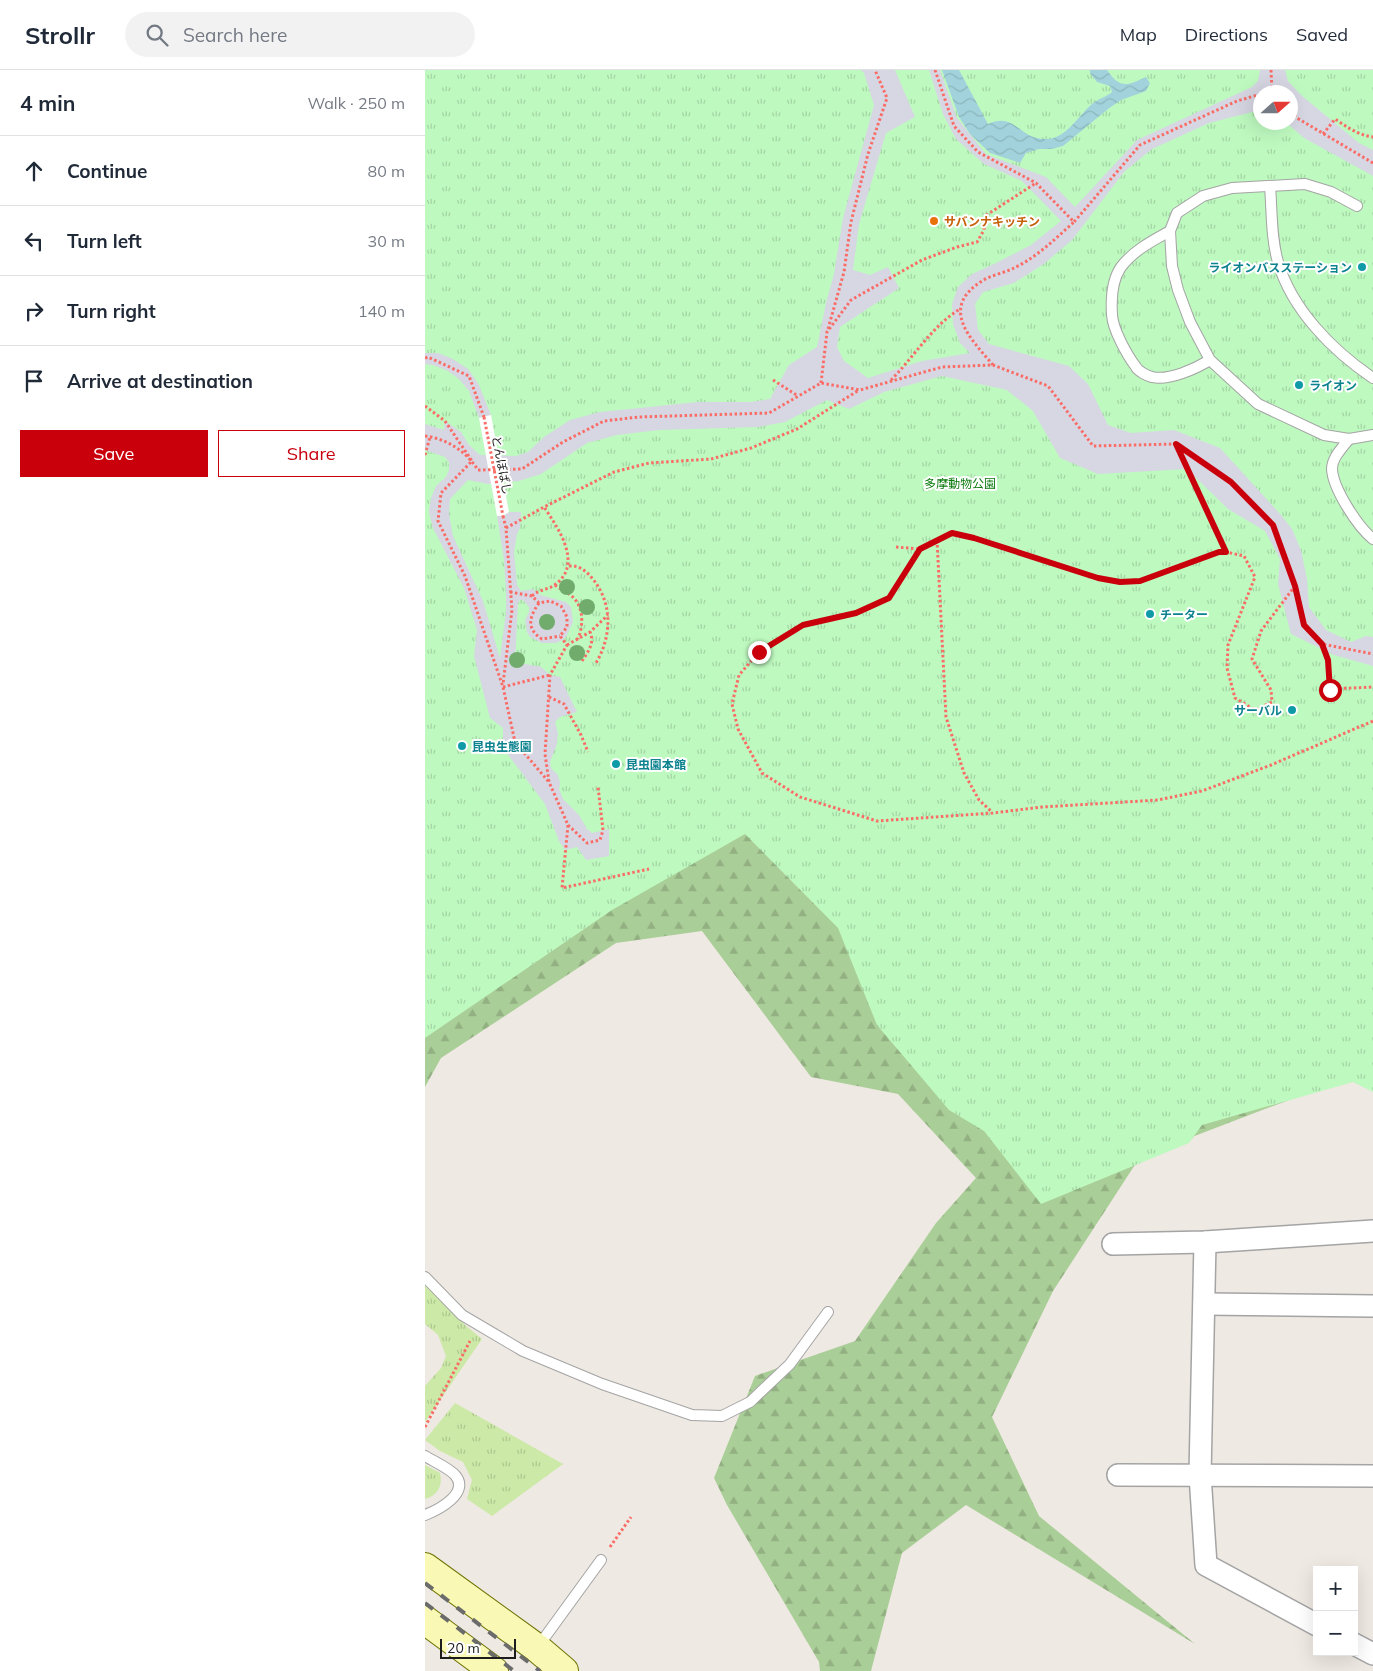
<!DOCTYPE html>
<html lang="en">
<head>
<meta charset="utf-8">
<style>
	body { margin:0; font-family:Mulish,"Noto Sans JP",sans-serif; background:#f2f2f3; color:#1f2937 }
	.controls { position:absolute; right:15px; bottom:15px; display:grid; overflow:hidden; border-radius:0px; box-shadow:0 5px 20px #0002 }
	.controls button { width:45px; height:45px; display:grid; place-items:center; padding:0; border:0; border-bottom:1px solid #e0e1e3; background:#fff; color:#1f2937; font:25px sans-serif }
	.compass { position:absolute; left:828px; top:15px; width:45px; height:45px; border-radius:50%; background:#fff; box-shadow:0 5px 20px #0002; rotate:69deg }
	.scale { position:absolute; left:15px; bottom:12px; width:76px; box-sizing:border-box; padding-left:5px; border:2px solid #1d1d1d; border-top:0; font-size:14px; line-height:18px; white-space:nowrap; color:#1d1d1d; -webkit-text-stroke:4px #fff; paint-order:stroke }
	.stop { position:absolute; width:15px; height:15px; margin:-11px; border:4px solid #c9000c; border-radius:50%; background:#fff }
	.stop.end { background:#c9000c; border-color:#fff; box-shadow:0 1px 5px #0008 }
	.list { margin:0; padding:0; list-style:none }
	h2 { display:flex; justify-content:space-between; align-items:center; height:65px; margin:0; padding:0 20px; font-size:21px }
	h2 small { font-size:16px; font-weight:400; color:#747a83 }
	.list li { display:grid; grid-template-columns:32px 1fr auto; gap:15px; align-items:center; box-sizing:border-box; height:70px; padding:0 20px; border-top:1px solid #e0e1e3 }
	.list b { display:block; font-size:19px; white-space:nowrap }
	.list em { font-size:16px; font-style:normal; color:#747a83 }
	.actions { display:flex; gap:10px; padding:15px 20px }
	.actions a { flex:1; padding:11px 0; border:1px solid #c9000c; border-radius:0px; text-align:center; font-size:18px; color:#c9000c }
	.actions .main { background:#c9000c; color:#fff }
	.icon { flex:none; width:28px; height:28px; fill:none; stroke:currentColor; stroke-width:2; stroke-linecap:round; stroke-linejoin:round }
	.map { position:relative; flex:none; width:948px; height:1601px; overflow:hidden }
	header { display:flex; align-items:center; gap:30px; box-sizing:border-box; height:70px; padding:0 25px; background:#fff; border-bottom:1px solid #e0e1e3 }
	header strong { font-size:24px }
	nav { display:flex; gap:28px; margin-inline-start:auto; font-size:18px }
	.search { width:350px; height:45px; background:#f2f2f3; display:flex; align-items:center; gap:12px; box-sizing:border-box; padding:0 18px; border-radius:28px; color:#747a83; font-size:19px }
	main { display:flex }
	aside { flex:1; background:#fff }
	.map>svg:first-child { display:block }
	.grass { fill:url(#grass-tufts) }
	.forest { fill:url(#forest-firs) }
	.park { fill:url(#park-tufts); fill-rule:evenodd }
	.plaza { fill:#d7d7e4 }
	.water { fill:url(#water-waves) }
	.pier { fill:#fff }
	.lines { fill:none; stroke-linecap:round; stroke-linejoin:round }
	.service-casing { stroke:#a4a4a4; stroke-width:12 }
	.minor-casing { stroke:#a4a4a4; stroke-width:24 }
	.secondary-casing { stroke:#6e7304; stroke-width:30 }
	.path { stroke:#fa6d67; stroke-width:3; stroke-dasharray:2.5 2.5; stroke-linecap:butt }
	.service { stroke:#fff; stroke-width:10 }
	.minor { stroke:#fff; stroke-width:21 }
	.secondary { stroke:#f9f9b5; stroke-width:28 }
	.rail { stroke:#6b6b6b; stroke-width:4; stroke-dasharray:10 10; stroke-linecap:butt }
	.path-bridge { stroke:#fa6d67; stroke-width:3; stroke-dasharray:2.5 2.5; stroke-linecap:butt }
	.tree { fill:#71ac6d }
	.route { stroke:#c9000c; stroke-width:6 }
	.food-dot { fill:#e8710a; stroke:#fff; stroke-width:2 }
	.culture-dot { fill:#0f9aa8; stroke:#fff; stroke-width:2 }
	.labels { text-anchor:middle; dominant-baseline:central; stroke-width:4; stroke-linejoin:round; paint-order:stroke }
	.food-label { font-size:12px; font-weight:bold; fill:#c56008; stroke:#fff; text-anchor:start }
	.culture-label { font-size:12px; font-weight:bold; fill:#0d838f; stroke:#fff; text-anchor:start }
	.street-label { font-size:12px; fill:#1d1d1d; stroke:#fff }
	.park-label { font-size:12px; fill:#0b7b0d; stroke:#fff }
</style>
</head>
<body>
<header>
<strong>Strollr</strong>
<div class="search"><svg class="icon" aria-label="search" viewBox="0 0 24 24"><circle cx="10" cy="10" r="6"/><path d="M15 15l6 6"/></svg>Search here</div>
<nav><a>Map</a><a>Directions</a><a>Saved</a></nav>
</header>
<main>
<aside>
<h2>4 min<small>Walk · 250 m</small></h2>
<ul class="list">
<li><svg class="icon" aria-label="ahead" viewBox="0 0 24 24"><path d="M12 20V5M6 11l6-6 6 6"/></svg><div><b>Continue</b></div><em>80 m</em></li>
<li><svg class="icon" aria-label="left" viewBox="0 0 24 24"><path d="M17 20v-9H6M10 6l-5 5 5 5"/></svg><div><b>Turn left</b></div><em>30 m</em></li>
<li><svg class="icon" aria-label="right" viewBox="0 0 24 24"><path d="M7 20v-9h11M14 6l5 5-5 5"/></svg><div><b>Turn right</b></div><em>140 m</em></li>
<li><svg class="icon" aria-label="arrive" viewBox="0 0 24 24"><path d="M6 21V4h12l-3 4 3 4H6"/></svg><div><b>Arrive at destination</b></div></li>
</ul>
<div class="actions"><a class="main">Save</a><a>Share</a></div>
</aside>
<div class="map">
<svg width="948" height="1601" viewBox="0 0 948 1601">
	<defs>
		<pattern id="grass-tufts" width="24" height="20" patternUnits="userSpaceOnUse" patternTransform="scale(1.25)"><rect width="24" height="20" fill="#cce9a7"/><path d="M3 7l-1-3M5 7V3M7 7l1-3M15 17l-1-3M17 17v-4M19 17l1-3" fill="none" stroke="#afc78f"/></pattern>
		<pattern id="forest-firs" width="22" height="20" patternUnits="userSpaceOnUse" patternTransform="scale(1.25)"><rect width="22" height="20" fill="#aace97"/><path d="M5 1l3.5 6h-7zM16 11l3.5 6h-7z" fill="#92b082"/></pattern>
		<pattern id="park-tufts" width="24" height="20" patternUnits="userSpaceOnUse" patternTransform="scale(1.25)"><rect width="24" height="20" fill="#bef9bf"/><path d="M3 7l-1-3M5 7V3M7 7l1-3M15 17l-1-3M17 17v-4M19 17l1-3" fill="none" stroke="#a3d5a4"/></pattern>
		<pattern id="water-waves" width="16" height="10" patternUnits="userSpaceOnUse" patternTransform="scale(1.25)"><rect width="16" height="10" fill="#a2d3dc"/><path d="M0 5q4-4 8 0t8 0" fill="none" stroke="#8bb5bc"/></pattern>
	</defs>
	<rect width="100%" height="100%" fill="#eee9e2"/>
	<g class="grass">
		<polygon points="0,1215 40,1255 57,1269 0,1352 0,1316 16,1298 21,1286 13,1265 0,1254"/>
		<polygon points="30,1333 138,1394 67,1446 42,1429 47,1410 38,1392 15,1381 0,1370"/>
		<path d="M0,1395L15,1403C18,1415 13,1426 0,1429Z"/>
	</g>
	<polygon class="forest" points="0,0 948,447 934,1003 715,1087 628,1221 567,1347 614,1446 770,1574 541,1435 477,1483 446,1601 395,1601 394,1592 302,1435 289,1408 330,1306 430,1271 511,1153 551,1108 473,1024 386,1007 277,861 191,873 16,988 0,1017"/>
	<path class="park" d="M0,0H948V1022L928,1012L777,1055L764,1073L616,1134L559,1061L524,1040L452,955L413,858L320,764L187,840L0,968ZM836,22H866V52H836Z"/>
	<g class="plaza">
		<polygon points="436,0 470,0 490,47 461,63 434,154 428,200 445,205 463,197 474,218 415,257 412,277 419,291 443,308 497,291 545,283 535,273 528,254 527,234 533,217 547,204 571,193 606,175 636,151 597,111 559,94 531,69 518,44 504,0 515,0 532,48 561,84 621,107 650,137 712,70 827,17 833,11 835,0 860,0 863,11 876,25 934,73 948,80 948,106 879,68 862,53 866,52 866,22 836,22 835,40 784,53 727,79 699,102 647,170 620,193 589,213 558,222 550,234 553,260 564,274 644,296 663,314 683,355 706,363 749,360 795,378 856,445 867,459 876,480 882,509 884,537 901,560 926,572 941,566 948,567 948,596 909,585 866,564 853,514 855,489 840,461 803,439 762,399 673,404 635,388 608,341 582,320 517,306 459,322 424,339 402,330 360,352 333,357 234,360 192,365 162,373 116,404 94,411 63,414 43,410 25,429 24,444 28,466 58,531 75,588 81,541 81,522 79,490 72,446 78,446 84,442 96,442 95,458 92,464 89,482 92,515 96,521 108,519 115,525 141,532 146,537 148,552 141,567 138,570 131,573 117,573 105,567 102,562 100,550 104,542 104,537 98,530 95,530 93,533 90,592 116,597 125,605 135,607 152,642 135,647 130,652 133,663 132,674 125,692 126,698 133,705 135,713 134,719 138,729 154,745 162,759 167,763 184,759 184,786 161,790 152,777 140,780 134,771 120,734 78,678 78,658 65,648 49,586 52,560 39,518 8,458 4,442 6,428 11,416 21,407 24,400 24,392 20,387 0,380 0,354 19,360 20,351 36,362 44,375 55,385 91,386 103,382 119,367 145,350 175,342 273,332 325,332 345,329 364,295 392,277 401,233 409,204 418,148 449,35 439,3"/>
		<polygon points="0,283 13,283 28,289 43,299 53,313 66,345 54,348 44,321 34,309 23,301 8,295 0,294"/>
	</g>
	<path class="water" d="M517,0H534L563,54C591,41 594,71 623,69C641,68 654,45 667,34C673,29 681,27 687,22L685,16L672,12L665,3V0H682C695,19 702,16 721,7L725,13L721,21L696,30L683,39L638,76L627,79H614L601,83L595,93L565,83L545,64L534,47Z"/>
	<polygon class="pier" points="66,345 84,442 78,446 72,446 54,348"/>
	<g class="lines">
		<defs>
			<g id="service">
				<path d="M845,116C847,141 846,168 853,192C867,240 908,281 948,308"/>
				<polyline points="932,136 906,122 880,114 807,118 778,126 752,143 745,161 747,196 753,220 765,252 785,290 833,334 899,365 924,369 948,365"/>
				<path d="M745,161C727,171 709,180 696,197C687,210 686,230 687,245C688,260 702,285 711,297C713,301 722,306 727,307C744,311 770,299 785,290"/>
				<path d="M924,369C917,378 907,388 907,399C908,419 933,457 948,469"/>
				<polyline points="0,1207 37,1245 98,1281 177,1314 267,1345 297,1346 325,1332 365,1294 403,1242"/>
				<path d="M0,1386C8,1391 24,1398 30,1405C46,1423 13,1440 0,1445"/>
				<polyline points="112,1578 176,1490"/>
			</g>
			<g id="minor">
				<polyline points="780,1172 775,1405 781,1495 892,1555"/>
				<polyline points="688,1174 780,1172 948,1161"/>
				<polyline points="779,1234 948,1236"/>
				<polyline points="693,1405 948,1406"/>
				<polyline points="929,1574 948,1584"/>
			</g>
			<g id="secondary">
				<polyline points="0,1497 112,1578 139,1601"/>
				<polyline points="0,1550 69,1601"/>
			</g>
		</defs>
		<use href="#service" class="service-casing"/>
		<use href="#minor" class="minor-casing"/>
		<use href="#secondary" class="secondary-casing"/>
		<g class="path">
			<polyline points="510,0 529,56 553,82 611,113 649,152 715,75 812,31 836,24"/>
			<polyline points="846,0 847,21"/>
			<polyline points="866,41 872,48 948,93"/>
			<path d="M898,64L910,49C922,57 933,65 948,67"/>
			<polyline points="403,259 419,202 426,152 443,84 462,28 450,0"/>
			<polyline points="0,288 3,287 44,306 59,347"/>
			<path d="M568,295C545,268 514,238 557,211C566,205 579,203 589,198C612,187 630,169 649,152"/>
			<polyline points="348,310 373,326"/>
			<path d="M466,310C489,287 507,256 535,239"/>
			<polyline points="396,313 402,262 426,230 497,190 532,177 552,172 559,160 560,146 611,113"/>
			<polyline points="0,336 20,351 47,391 16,423 13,451 40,506 78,617 90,672 123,711"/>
			<path d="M0,366C22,369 41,381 53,400L97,399L138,372L179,351L214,347L344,343L396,313L435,320L517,297L568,295L623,316L668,376L751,374L801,482L819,486L830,507L803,575L802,598L810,628L830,640L847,632L846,620L827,589L836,561L870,516L879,555L897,574L948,584"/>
			<polyline points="751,374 806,412 848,455 870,516"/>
			<polyline points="0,385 5,367"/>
			<polyline points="78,446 81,458 87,540 78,614"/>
			<polyline points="81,458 119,437 189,402 224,393 286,389 326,378 372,359 434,320"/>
			<polyline points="512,470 521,647 539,703 554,730 567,742"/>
			<polyline points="471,477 495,479 464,528 431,543 378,555 334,582 314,605 307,634 313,659 337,703 375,727 452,751 568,743 617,737 733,730 777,721 846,695 948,651"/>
			<polyline points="495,479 527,463 549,468 673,509 695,512 715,511 793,482 801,482"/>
			<path d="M144,496C154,495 161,501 167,508C188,533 187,566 171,593"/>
			<path d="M130,515C134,519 140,520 144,524C159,534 159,554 153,569"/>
			<polyline points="85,522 107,526 114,533 125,531 136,536 142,547 142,557 135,566 142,575 125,605 120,684 124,712 143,755 137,818 224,799"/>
			<path d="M107,526C114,519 124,520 131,514C158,493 133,458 119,437"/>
			<path d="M114,533C104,547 101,559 117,569L135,566"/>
			<polyline points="897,574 903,590 905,619 948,617"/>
			<polyline points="142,575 165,562 183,545"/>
			<path d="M157,591C163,582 170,573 165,562"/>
			<polyline points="78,617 125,605"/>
			<polyline points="124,627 139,634 156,665 163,682"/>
			<polyline points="143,755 162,773 175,770 178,760 173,717"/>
			<polyline points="0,1357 45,1271"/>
			<polyline points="185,1477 206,1447"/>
		</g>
		<use href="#service" class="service"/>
		<use href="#minor" class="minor"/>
		<use href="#secondary" class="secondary"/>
		<g class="rail">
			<polyline points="0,1513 115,1601"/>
			<polyline points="0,1533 89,1601"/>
		</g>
		<polyline class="path-bridge" points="59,347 78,446"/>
	</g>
	<g class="tree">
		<circle cx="142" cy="517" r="8"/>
		<circle cx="162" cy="537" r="8"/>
		<circle cx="122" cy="552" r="8"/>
		<circle cx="152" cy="583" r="8"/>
		<circle cx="92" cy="590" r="8"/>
	</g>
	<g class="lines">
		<polyline class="route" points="334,582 378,555 431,543 464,528 495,479 527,463 549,468 673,508 695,512 715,511 794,482 801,482 751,374 806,412 848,455 870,516 879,555 897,574 903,590 905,620"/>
	</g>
	<circle class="food-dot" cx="509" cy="151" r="5"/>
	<g class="culture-dot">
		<circle cx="937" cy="197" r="5"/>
		<circle cx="874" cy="315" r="5"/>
		<circle cx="725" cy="544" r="5"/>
		<circle cx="867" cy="640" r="5"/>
		<circle cx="37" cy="676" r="5"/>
		<circle cx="191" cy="694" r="5"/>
	</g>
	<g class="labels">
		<g class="food-label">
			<text x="519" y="151">サバンナキッチン</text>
		</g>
		<g class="culture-label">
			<text x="927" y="197" text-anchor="end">ライオンバスステーション</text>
			<text x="884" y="315">ライオン</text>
			<text x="735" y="544">チーター</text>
			<text x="857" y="640" text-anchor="end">サーバル</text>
			<text x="47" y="676">昆虫生態園</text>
			<text x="201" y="694">昆虫園本館</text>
		</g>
		<g class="street-label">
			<text transform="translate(77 395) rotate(79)">とんぼばし</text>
		</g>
		<g class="park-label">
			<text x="535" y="413">多摩動物公園</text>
		</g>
	</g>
</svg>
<div class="controls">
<button>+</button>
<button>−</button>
</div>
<svg class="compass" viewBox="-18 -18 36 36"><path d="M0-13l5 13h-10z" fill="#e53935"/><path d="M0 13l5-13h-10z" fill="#747a83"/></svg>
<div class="scale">20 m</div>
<div class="stop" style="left:905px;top:620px"></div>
<div class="stop end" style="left:334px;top:582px"></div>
</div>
</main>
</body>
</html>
